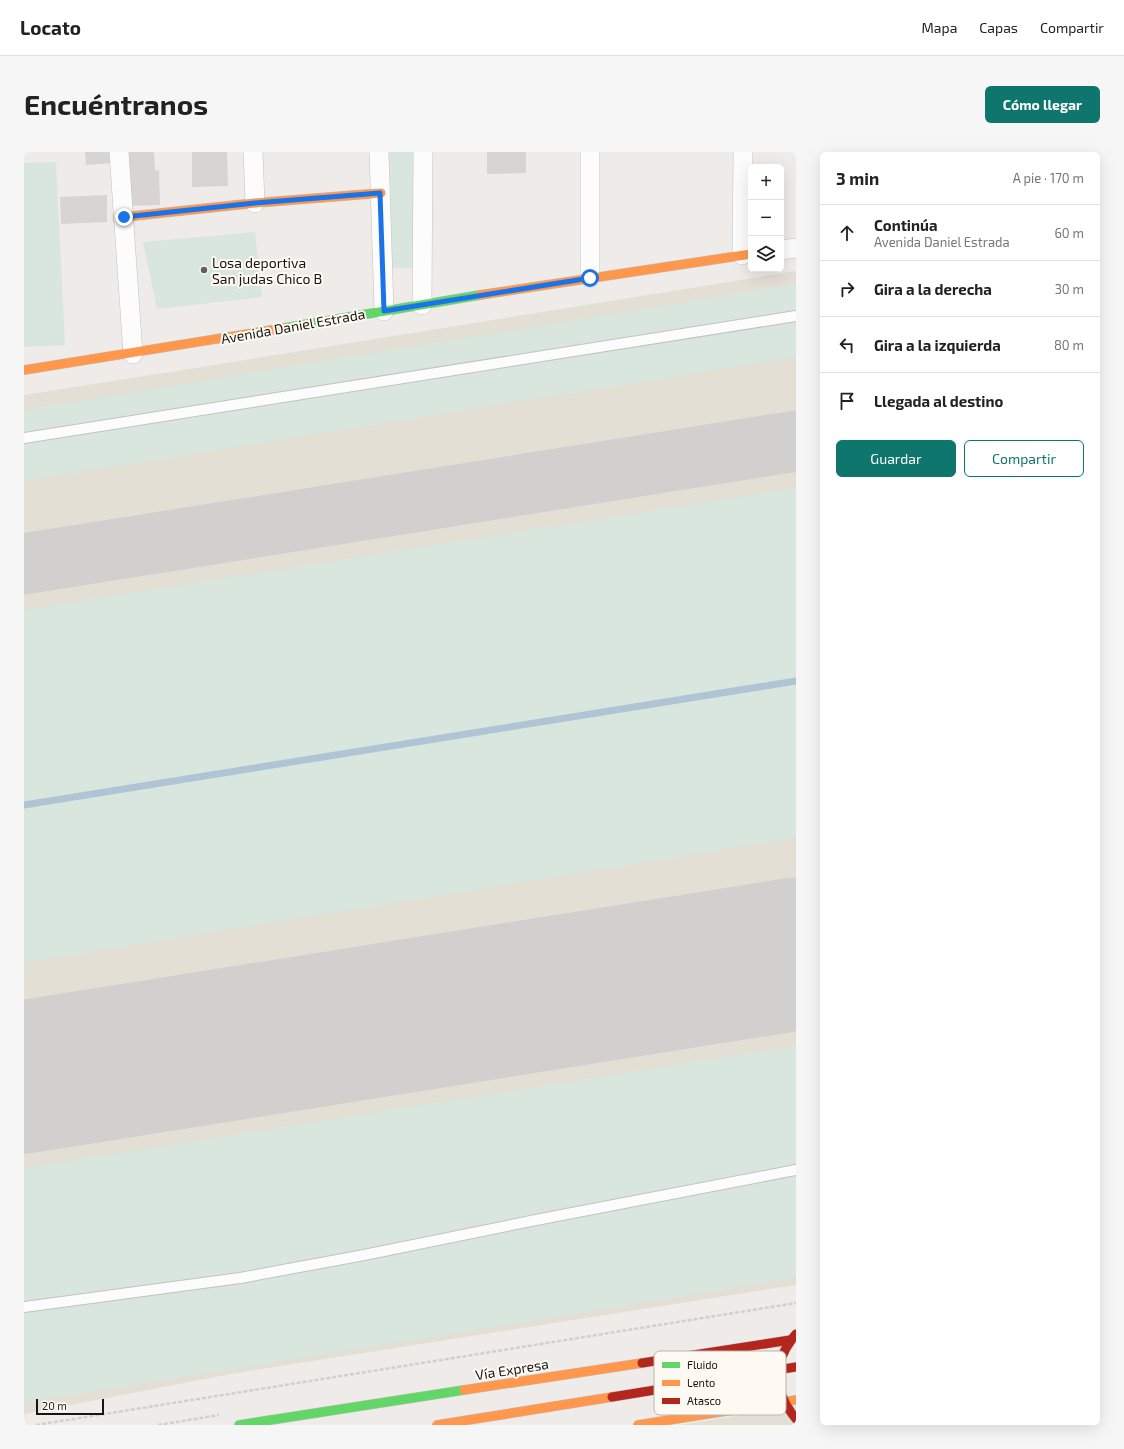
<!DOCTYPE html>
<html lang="es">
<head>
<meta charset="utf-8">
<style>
	body { margin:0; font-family:"Exo 2",sans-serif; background:#f6f6f6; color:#222 }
	.controls { position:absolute; right:12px; top:12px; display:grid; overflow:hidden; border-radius:6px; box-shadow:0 4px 16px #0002 }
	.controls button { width:36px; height:36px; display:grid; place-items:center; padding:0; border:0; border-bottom:1px solid #e0e0e0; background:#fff; color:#222; font:20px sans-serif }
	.scale { position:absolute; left:12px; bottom:10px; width:68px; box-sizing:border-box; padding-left:4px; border:2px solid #171513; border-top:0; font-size:11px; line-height:14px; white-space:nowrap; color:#171513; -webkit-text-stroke:3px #fefaf3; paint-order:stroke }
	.stop { position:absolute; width:12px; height:12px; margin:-9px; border:3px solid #1a73e8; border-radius:50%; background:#fff }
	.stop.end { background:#1a73e8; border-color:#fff; box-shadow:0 1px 4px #0008 }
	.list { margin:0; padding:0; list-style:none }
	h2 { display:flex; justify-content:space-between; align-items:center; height:52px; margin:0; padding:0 16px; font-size:17px }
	h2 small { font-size:13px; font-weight:400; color:#767676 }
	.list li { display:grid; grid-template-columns:26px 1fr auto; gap:12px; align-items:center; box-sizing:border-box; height:56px; padding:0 16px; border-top:1px solid #e0e0e0 }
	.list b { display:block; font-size:15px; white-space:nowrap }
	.list p { margin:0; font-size:13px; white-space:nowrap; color:#767676 }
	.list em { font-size:13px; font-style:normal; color:#767676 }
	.actions { display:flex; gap:8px; padding:12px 16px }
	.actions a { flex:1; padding:9px 0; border:1px solid #0f766e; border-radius:6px; text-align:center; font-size:14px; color:#0f766e }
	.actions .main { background:#0f766e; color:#fff }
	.icon { flex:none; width:22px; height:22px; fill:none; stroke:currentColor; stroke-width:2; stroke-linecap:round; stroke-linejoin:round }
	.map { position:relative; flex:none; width:772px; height:1273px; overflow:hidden; border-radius:6px }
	header { display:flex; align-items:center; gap:24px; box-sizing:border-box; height:56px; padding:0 20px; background:#fff; border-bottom:1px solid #e0e0e0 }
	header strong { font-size:19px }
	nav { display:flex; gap:22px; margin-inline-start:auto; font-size:14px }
	.intro { display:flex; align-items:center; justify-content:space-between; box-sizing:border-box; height:96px; padding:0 24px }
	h1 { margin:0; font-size:28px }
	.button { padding:10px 18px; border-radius:6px; background:#0f766e; color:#fff; font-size:14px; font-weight:700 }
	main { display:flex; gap:24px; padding:0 24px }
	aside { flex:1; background:#fff; border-radius:6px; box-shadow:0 4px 16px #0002 }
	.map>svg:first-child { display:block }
	.built { fill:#e4dfd5 }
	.green { fill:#d9e6dd }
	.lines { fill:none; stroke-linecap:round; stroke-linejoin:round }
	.stream { stroke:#afc4d4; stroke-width:7 }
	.taxiway { stroke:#d2d0ce; stroke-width:61 }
	.runway { stroke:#d2d0ce; stroke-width:153 }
	.building { fill:#d7d4d1 }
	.lane-casing { stroke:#c4c2bf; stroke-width:12 }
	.street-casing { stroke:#c4c2bf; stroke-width:20 }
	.fast-casing { stroke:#c4c2bf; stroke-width:10 }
	.slow-casing { stroke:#c4c2bf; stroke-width:10 }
	.jam-casing { stroke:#c4c2bf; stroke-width:10 }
	.path { stroke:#d0d0ce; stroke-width:2.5; stroke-dasharray:4 2; stroke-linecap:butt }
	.lane { stroke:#fcfcfc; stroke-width:10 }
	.street { stroke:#fcfcfc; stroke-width:19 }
	.fast { stroke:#63d668; stroke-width:9 }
	.slow { stroke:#ff974d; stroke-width:9 }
	.jam { stroke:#b3261e; stroke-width:9 }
	.route { stroke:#1a73e8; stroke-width:5 }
	.poi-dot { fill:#62605e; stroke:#fefaf3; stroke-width:1.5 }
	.labels { text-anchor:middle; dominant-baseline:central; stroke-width:4; stroke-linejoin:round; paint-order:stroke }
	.poi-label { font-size:14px; fill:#171513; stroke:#fefaf3; text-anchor:start }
	.street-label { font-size:14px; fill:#171513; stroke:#fefaf3 }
	.key { fill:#fefaf3; stroke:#b9b5b0; stroke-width:1 }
	.key-label { font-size:11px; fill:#171513 }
</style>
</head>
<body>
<header>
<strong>Locato</strong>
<nav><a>Mapa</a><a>Capas</a><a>Compartir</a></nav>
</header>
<div class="intro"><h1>Encuéntranos</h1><a class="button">Cómo llegar</a></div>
<main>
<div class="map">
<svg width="772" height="1273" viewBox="0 0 772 1273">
	<rect width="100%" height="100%" fill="#eeebe8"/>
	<g class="built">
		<polygon points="772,119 772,1133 212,1221 0,1262 0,243 184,214"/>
		<polygon points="772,1254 772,1273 656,1273"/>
	</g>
	<g class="green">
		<polygon points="365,0 390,0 391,116 368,116"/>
		<polygon points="32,10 41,193 0,195 0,11"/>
		<polygon points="231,80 238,145 133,157 119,90"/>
		<polygon points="772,132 772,205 0,329 0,258"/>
		<polygon points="772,336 772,686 0,811 0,458"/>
		<polygon points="772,894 772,1126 0,1251 0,1016"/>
	</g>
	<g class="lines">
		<polyline class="stream" points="0,653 772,529"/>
		<polyline class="taxiway" points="0,412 772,289"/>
		<polyline class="runway" points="0,925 772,802"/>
	</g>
	<g class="building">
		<polygon points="61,0 86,0 87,11 62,13"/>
		<polygon points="99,0 130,0 131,19 135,18 136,53 101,54"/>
		<polygon points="168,0 203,0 204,34 168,35"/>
		<polygon points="463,0 502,0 502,21 463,22"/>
		<polygon points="83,43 83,70 37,72 36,45"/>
	</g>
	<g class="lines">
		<defs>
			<g id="lane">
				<polyline points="0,286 772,164"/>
				<polyline points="0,1155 216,1126 335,1104 517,1067 772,1018"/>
			</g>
			<g id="street">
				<polyline points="95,0 109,202"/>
				<polyline points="229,0 231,51"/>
				<polyline points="355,0 360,159"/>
				<polyline points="566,0 566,126"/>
				<polyline points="757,98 772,96"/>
				<polyline points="718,103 719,0"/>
				<polyline points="398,153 399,0"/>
			</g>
			<g id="fast">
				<polyline points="260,176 456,143"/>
				<polyline points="215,1273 440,1238"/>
			</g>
			<g id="slow">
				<polyline points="100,65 231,51 357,41"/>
				<polyline points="456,143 727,102"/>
				<polyline points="0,218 260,176"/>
				<polyline points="440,1238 618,1211"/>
				<polyline points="413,1273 588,1245"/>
				<polyline points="614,1273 772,1248"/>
			</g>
			<g id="jam">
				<path d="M772,1182C748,1210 749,1239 772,1267"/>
				<polyline points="618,1211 766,1188"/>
				<polyline points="588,1245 772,1215"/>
			</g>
		</defs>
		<use href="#lane" class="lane-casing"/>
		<use href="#street" class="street-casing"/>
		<use href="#fast" class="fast-casing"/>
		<use href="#slow" class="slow-casing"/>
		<use href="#jam" class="jam-casing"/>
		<g class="path">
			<polyline points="12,1273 772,1151"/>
			<polyline points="134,1273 195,1263"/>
		</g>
		<use href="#lane" class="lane"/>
		<use href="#street" class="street"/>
		<use href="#fast" class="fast"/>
		<use href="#slow" class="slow"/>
		<use href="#jam" class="jam"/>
	</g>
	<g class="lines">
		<polyline class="route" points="100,65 231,51 356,41 360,159 566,126"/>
	</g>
	<circle class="poi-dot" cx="180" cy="118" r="4"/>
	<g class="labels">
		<g class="poi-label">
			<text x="188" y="110">Losa deportiva<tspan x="188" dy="16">San judas Chico B</tspan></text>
		</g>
		<g class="street-label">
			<text transform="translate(269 174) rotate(-10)">Avenida Daniel Estrada</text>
			<text transform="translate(488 1217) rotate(-9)">Vía Expresa</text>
		</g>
	</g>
	<rect x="630" y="1199" width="132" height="64" rx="6" class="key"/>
	<rect x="638" y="1210" width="18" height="6" fill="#63d668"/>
	<rect x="638" y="1228" width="18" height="6" fill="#ff974d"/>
	<rect x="638" y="1246" width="18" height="6" fill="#b3261e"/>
	<g class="key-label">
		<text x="663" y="1217">Fluido</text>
		<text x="663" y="1235">Lento</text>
		<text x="663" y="1253">Atasco</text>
	</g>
</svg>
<div class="controls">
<button>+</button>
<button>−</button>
<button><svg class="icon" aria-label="layers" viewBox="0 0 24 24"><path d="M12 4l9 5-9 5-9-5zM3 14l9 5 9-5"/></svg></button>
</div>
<div class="scale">20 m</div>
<div class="stop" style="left:566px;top:126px"></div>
<div class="stop end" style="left:100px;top:65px"></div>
</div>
<aside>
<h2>3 min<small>A pie · 170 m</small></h2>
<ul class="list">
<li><svg class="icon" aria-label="ahead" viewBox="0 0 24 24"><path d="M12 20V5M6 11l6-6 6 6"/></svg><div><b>Continúa</b><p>Avenida Daniel Estrada</p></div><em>60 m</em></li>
<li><svg class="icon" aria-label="right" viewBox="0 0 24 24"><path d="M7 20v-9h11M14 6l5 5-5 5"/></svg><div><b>Gira a la derecha</b></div><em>30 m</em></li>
<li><svg class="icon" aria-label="left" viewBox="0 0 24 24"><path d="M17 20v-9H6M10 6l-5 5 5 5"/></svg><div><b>Gira a la izquierda</b></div><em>80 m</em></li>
<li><svg class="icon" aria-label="arrive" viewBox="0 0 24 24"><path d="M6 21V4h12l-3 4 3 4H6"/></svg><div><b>Llegada al destino</b></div></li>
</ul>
<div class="actions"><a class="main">Guardar</a><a>Compartir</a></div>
</aside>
</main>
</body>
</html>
